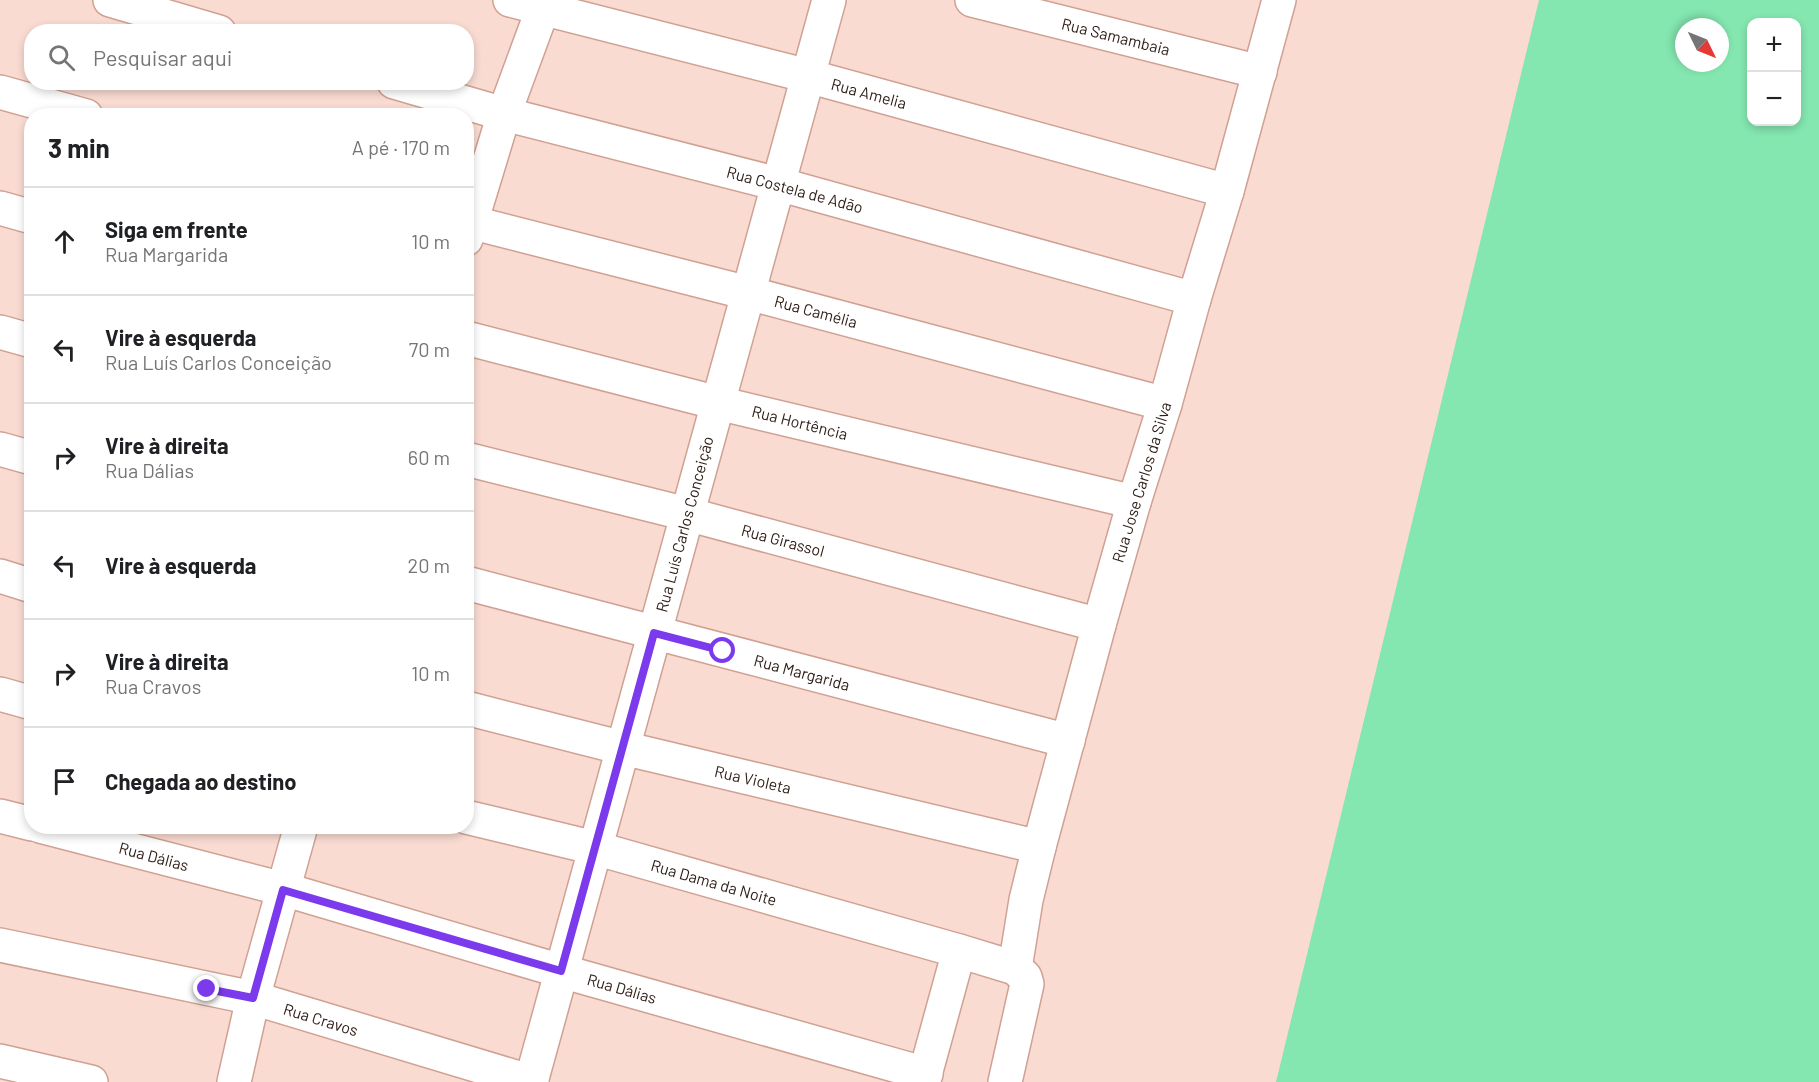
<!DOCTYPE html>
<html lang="pt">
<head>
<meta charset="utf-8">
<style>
	body { margin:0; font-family:Barlow,sans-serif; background:#f2f2f2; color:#202124 }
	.controls { position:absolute; right:18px; top:18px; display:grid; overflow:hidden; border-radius:12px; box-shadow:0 3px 9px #0003 }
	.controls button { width:54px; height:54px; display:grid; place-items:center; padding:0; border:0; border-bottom:2px solid #e0e0e0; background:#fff; color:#202124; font:30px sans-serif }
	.compass { position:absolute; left:1675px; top:18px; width:54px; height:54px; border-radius:50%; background:#fff; box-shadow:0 3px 9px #0003; rotate:133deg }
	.stop { position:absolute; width:18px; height:18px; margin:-14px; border:4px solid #7c3aed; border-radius:50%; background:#fff }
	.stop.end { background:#7c3aed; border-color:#fff; box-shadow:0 2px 6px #0008 }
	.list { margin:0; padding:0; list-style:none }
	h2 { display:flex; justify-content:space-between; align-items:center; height:78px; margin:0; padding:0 24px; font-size:26px }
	h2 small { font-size:20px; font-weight:400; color:#757577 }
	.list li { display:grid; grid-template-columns:39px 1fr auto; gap:18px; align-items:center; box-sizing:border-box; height:108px; padding:0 24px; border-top:2px solid #e0e0e0 }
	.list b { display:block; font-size:22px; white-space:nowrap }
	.list p { margin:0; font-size:20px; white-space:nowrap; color:#757577 }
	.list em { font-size:20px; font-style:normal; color:#757577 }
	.icon { flex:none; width:33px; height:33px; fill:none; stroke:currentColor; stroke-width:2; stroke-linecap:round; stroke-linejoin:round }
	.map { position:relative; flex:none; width:1819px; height:1082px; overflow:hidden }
	.search { position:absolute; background:#fff; box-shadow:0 3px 9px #0003; left:24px; top:24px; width:450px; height:66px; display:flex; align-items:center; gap:15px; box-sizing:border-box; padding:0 21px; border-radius:24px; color:#757577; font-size:22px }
	.panel { position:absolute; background:#fff; box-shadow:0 3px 9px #0003; left:24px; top:108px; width:450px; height:726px; border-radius:24px }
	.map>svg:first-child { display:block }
	.green { fill:#84e7b0; fill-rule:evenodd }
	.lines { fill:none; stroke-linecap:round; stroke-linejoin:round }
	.minor-casing { stroke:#d0a193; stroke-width:36 }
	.minor { stroke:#fff; stroke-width:33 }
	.route { stroke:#7c3aed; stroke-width:8 }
	.labels { text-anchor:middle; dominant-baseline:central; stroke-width:5; stroke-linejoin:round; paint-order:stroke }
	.street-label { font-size:16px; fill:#31201a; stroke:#fff }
</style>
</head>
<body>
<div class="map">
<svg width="1819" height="1082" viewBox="0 0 1819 1082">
	<rect width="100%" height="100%" fill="#f9dbd2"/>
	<path class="green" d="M1539,0H1819V1082H1276ZM1752,22H1796V122H1752ZM1684,27H1720V63H1684Z"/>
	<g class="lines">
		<defs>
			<g id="minor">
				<polyline points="110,0 219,32"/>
				<polyline points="510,0 808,76 1227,191"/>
				<polyline points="972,0 1260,72"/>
				<polyline points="394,82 504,114 778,184 1194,299"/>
				<polyline points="0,92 86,116"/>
				<polyline points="0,208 32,217"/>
				<polyline points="466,221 748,293 1165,404"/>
				<polyline points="466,239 504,114 546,0"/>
				<polyline points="0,332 32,341"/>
				<polyline points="466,338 718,403 1134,502"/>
				<polyline points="0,449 32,458"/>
				<polyline points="466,459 687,514 1099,625"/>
				<polyline points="0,576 32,586"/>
				<polyline points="466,583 1068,741"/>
				<polyline points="0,694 32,703"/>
				<polyline points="466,708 623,748 1039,847"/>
				<polyline points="0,816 32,824"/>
				<polyline points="466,817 595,848 959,951 1015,968 1025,977 1027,984 1005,1082"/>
				<polyline points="40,826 283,889 561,971 926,1074"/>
				<polyline points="0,945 253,998 532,1082"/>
				<polyline points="1015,968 1026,900 1039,847 1099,625 1134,502 1165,404 1194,299 1227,191 1279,0"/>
				<polyline points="0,1061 91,1082"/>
				<polyline points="234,1082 253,998 301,826"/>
				<polyline points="531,1082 829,0"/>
				<polyline points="923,1082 959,951"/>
			</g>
		</defs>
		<use href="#minor" class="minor-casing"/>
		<use href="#minor" class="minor"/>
	</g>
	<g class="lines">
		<polyline class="route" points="207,989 253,998 283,890 561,971 654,633 723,651"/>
	</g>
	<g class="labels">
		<g class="street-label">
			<text transform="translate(1116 36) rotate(14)">Rua Samambaia</text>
			<text transform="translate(869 93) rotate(15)">Rua Amelia</text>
			<text transform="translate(795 189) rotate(15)">Rua Costela de Adão</text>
			<text transform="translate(816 311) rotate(15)">Rua Camélia</text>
			<text transform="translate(800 422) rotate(14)">Rua Hortência</text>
			<text transform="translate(1141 482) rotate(-73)">Rua Jose Carlos da Silva</text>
			<text transform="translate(684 524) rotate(-75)">Rua Luís Carlos Conceição</text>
			<text transform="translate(783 540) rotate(15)">Rua Girassol</text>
			<text transform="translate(802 672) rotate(15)">Rua Margarida</text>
			<text transform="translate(753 779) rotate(13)">Rua Violeta</text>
			<text transform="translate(154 856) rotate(15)">Rua Dálias</text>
			<text transform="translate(714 882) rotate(16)">Rua Dama da Noite</text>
			<text transform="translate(622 988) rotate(16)">Rua Dálias</text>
			<text transform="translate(321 1019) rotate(17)">Rua Cravos</text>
		</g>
	</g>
</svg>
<div class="controls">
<button>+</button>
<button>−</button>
</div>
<svg class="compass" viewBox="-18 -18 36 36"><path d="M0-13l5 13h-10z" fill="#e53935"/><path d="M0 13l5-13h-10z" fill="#757577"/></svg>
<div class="stop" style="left:723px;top:651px"></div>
<div class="stop end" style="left:207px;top:989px"></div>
<div class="search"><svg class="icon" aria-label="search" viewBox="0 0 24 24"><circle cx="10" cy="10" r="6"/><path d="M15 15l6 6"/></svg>Pesquisar aqui</div>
<section class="panel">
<h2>3 min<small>A pé · 170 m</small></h2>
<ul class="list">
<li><svg class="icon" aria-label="ahead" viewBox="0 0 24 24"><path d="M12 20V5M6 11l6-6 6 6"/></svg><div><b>Siga em frente</b><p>Rua Margarida</p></div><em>10 m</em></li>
<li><svg class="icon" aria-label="left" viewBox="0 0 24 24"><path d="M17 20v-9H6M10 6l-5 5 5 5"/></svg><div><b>Vire à esquerda</b><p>Rua Luís Carlos Conceição</p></div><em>70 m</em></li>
<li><svg class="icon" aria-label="right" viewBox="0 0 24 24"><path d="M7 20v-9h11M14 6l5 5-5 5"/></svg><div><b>Vire à direita</b><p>Rua Dálias</p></div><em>60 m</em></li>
<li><svg class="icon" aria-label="left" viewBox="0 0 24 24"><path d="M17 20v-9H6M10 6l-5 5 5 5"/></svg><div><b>Vire à esquerda</b></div><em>20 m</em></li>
<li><svg class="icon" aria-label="right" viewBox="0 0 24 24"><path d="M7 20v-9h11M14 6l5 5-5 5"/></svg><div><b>Vire à direita</b><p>Rua Cravos</p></div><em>10 m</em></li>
<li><svg class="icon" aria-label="arrive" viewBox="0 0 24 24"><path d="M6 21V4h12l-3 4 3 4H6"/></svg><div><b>Chegada ao destino</b></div></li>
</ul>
</section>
</div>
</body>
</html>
